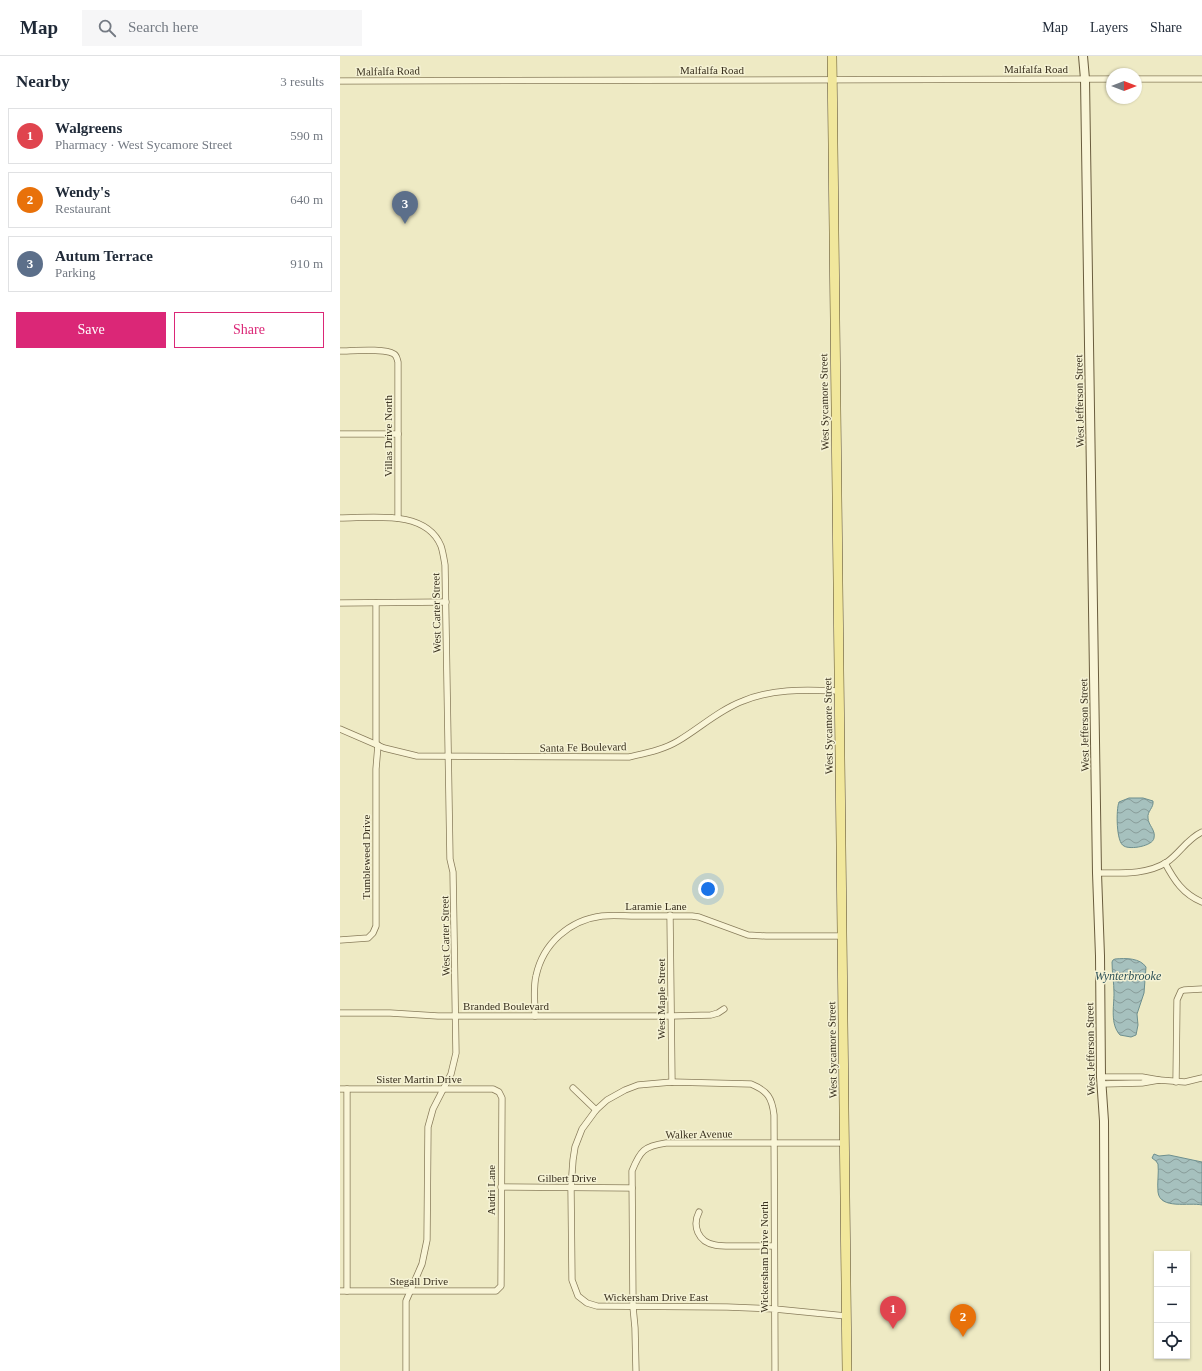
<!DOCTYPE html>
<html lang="en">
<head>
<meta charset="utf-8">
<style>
	body { margin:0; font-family:"Times New Roman",serif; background:#f6f6f7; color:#1f2937 }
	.controls { position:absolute; right:12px; bottom:12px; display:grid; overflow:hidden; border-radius:0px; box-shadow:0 1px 3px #0004 }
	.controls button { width:36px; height:36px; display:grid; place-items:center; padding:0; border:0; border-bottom:1px solid #e0e1e3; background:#fff; color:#1f2937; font:20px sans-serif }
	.compass { position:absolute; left:766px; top:12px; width:36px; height:36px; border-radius:50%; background:#fff; box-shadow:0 1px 3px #0004; rotate:90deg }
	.you { position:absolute; left:368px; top:833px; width:14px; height:14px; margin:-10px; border:3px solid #fff; border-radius:50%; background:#1a73e8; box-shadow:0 0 0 6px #1a73e833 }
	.badge { display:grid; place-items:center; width:26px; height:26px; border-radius:50%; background:#db2777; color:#fff; font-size:13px; font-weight:700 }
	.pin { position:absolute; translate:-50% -33px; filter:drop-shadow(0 1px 2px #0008) }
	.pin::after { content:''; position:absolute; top:21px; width:14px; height:12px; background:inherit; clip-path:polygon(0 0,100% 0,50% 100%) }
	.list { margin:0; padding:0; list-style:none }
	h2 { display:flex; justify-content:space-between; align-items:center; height:52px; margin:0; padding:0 16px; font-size:17px }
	h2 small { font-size:13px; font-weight:400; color:#747a83 }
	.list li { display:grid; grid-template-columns:26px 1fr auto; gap:12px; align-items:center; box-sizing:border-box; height:56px; margin:0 8px 8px; padding:0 8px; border:1px solid #e0e1e3; border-radius:0px }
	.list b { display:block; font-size:15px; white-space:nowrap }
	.list p { margin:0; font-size:13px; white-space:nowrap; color:#747a83 }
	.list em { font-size:13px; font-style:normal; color:#747a83 }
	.actions { display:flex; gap:8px; padding:12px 16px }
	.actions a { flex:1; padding:9px 0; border:1px solid #db2777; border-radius:0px; text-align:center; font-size:14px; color:#db2777 }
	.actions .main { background:#db2777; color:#fff }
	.icon { flex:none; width:22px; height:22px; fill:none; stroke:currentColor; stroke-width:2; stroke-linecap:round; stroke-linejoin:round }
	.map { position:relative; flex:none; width:862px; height:1315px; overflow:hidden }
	header { display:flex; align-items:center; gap:24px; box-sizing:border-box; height:56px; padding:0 20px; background:#fff; border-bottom:1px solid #e0e1e3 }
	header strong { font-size:19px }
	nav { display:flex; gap:22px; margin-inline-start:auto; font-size:14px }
	.search { width:280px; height:36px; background:#f6f6f7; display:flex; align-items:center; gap:10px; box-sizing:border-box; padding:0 14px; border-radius:0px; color:#747a83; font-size:15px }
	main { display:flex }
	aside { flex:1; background:#fff }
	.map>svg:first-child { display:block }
	.water { fill:url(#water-waves); stroke:#6d8f8e }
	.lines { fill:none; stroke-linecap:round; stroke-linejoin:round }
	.street-casing { stroke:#887c5b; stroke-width:7 }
	.secondary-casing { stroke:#6a5d3e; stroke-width:10 }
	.primary-casing { stroke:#56492f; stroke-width:10 }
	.street { stroke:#f9f5d7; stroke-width:5.5 }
	.secondary { stroke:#f9f5d7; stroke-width:8 }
	.primary { stroke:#f1e79c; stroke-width:9 }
	.labels { text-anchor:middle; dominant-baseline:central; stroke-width:3; stroke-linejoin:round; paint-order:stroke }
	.street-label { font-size:11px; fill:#39301e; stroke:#f5f2d4 }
	.water-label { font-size:12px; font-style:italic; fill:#2e5258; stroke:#f5f2d4 }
</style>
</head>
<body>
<header>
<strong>Map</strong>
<div class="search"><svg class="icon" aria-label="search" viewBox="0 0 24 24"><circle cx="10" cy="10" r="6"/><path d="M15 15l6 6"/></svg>Search here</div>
<nav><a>Map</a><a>Layers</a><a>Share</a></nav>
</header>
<main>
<aside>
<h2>Nearby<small>3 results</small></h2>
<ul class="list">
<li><span class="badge" style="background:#e0444e">1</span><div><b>Walgreens</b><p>Pharmacy · West Sycamore Street</p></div><em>590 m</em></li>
<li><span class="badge" style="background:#e8710a">2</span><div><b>Wendy's</b><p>Restaurant</p></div><em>640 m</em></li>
<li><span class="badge" style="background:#5c6f8a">3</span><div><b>Autum Terrace</b><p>Parking</p></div><em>910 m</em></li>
</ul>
<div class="actions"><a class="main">Save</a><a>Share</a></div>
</aside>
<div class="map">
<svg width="862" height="1315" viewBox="0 0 862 1315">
	<defs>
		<pattern id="water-waves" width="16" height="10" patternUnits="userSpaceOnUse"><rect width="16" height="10" fill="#a6c1be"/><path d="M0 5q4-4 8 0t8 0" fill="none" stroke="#889d9a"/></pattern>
	</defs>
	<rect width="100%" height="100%" fill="#eeeac4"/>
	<g class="water">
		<path d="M789,742H803L813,745C814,752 807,755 808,762C808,769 816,774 814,782C813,790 790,794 784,790C776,787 776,753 779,746Z"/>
		<path d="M775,903C786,902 800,902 806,911L804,937L797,958L798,969L796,979L791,981L780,979C770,968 774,951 774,937C774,927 772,916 772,906L773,904Z"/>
		<path d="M814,1098L819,1100L829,1099L862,1106V1149C849,1146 820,1154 818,1136C817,1127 819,1117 818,1108L816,1105L812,1102Z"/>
	</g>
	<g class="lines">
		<defs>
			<g id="street">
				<polyline points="796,23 862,23"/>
				<polyline points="0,25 772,23"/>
				<path d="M0,295C12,295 44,292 54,298C57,300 57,303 58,306V462"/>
				<polyline points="0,378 58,378"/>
				<path d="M0,462C32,462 86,453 101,490C103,496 104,503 105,509L110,803L113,816L116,997L111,1018L93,1053L88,1071L87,1184L82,1208L66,1245V1315"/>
				<polyline points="0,547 106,546"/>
				<path d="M0,673L44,692L77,700L289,701C306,697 323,694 338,685C360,672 379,654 403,645C434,632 466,634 499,635"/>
				<polyline points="36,688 36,547"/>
				<path d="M825,807C834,824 843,838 862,846"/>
				<path d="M757,817C780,817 807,819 827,806C839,798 847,783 862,776"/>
				<polyline points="330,859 332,1026"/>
				<polyline points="0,884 28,882 33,877 36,870 36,713 38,689"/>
				<polyline points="0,957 50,957 98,960 331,960 371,959 378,957 384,953"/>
				<path d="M195,960C195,947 193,932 196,920C203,887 230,864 262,860C273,859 285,860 296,860C315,860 333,860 352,860L359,861L408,879L426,880H502"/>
				<polyline points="761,1021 802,1021 819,1024"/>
				<polyline points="836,1026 837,944 841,935 844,934 862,933"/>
				<polyline points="761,1028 802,1027 819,1024 845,1026 862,1022"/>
				<polyline points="233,1032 256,1054"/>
				<polyline points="0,1033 153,1033 159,1036 162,1042 161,1227 161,1230 156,1235 0,1235"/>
				<polyline points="161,1131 292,1132"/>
				<path d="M359,1156C352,1170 358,1186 375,1189C380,1190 386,1190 391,1190C405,1190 420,1190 434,1190"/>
				<polyline points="7,1235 7,1033"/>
				<path d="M296,1315L295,1272L293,1251L292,1115C300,1095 304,1090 326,1087H505"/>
				<path d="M435,1315V1308C435,1225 434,1142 434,1059C432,1042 428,1035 411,1028L332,1026L298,1029L285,1034L267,1044L256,1054L242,1073L235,1091L233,1104L231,1132L232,1224L238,1240L247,1247L257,1250L387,1251L435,1253L506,1260"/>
			</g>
			<polyline id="secondary" points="743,0 745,23 757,817 760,900 761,1021 764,1065 765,1315"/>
			<polyline id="primary" points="492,0 507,1315"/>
		</defs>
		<use href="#street" class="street-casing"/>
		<use href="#secondary" class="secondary-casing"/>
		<use href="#primary" class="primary-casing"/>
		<use href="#street" class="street"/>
		<use href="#secondary" class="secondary"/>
		<use href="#primary" class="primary"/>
	</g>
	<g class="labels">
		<g class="street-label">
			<text x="696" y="13">Malfalfa Road</text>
			<text x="372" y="14">Malfalfa Road</text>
			<text transform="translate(48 15) rotate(-1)">Malfalfa Road</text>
			<text transform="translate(739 345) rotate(-91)">West Jefferson Street</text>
			<text transform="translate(484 346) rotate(-91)">West Sycamore Street</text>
			<text transform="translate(48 380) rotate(-90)">Villas Drive North</text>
			<text transform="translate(96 557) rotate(-91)">West Carter Street</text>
			<text transform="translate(744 669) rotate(-91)">West Jefferson Street</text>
			<text transform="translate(488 670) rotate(-91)">West Sycamore Street</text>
			<text transform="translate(243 691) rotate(-1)">Santa Fe Boulevard</text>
			<text transform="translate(26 801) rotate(-90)">Tumbleweed Drive</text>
			<text x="316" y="850">Laramie Lane</text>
			<text transform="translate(105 880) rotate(-91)">West Carter Street</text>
			<text transform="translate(321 943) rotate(-90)">West Maple Street</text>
			<text x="166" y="950">Branded Boulevard</text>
			<text transform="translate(750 993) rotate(-91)">West Jefferson Street</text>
			<text transform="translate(492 994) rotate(-91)">West Sycamore Street</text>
			<text x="79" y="1023">Sister Martin Drive</text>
			<text transform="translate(359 1078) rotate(-1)">Walker Avenue</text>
			<text x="227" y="1122">Gilbert Drive</text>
			<text transform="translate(151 1134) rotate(-90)">Audri Lane</text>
			<text transform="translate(424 1201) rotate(-90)">Wickersham Drive North</text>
			<text x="79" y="1225">Stegall Drive</text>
			<text x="316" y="1241">Wickersham Drive East</text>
		</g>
		<g class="water-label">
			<text x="788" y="920">Wynterbrooke</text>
		</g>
	</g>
</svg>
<div class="controls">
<button>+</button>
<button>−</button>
<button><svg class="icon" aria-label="locate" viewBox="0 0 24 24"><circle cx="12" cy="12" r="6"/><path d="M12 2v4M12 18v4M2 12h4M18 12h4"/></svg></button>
</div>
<svg class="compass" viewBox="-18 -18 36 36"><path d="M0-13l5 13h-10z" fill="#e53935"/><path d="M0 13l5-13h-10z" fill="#747a83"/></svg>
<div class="you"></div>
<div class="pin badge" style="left:553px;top:1273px;background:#e0444e">1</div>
<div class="pin badge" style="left:623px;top:1281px;background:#e8710a">2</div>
<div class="pin badge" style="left:65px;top:168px;background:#5c6f8a">3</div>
</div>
</main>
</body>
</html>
